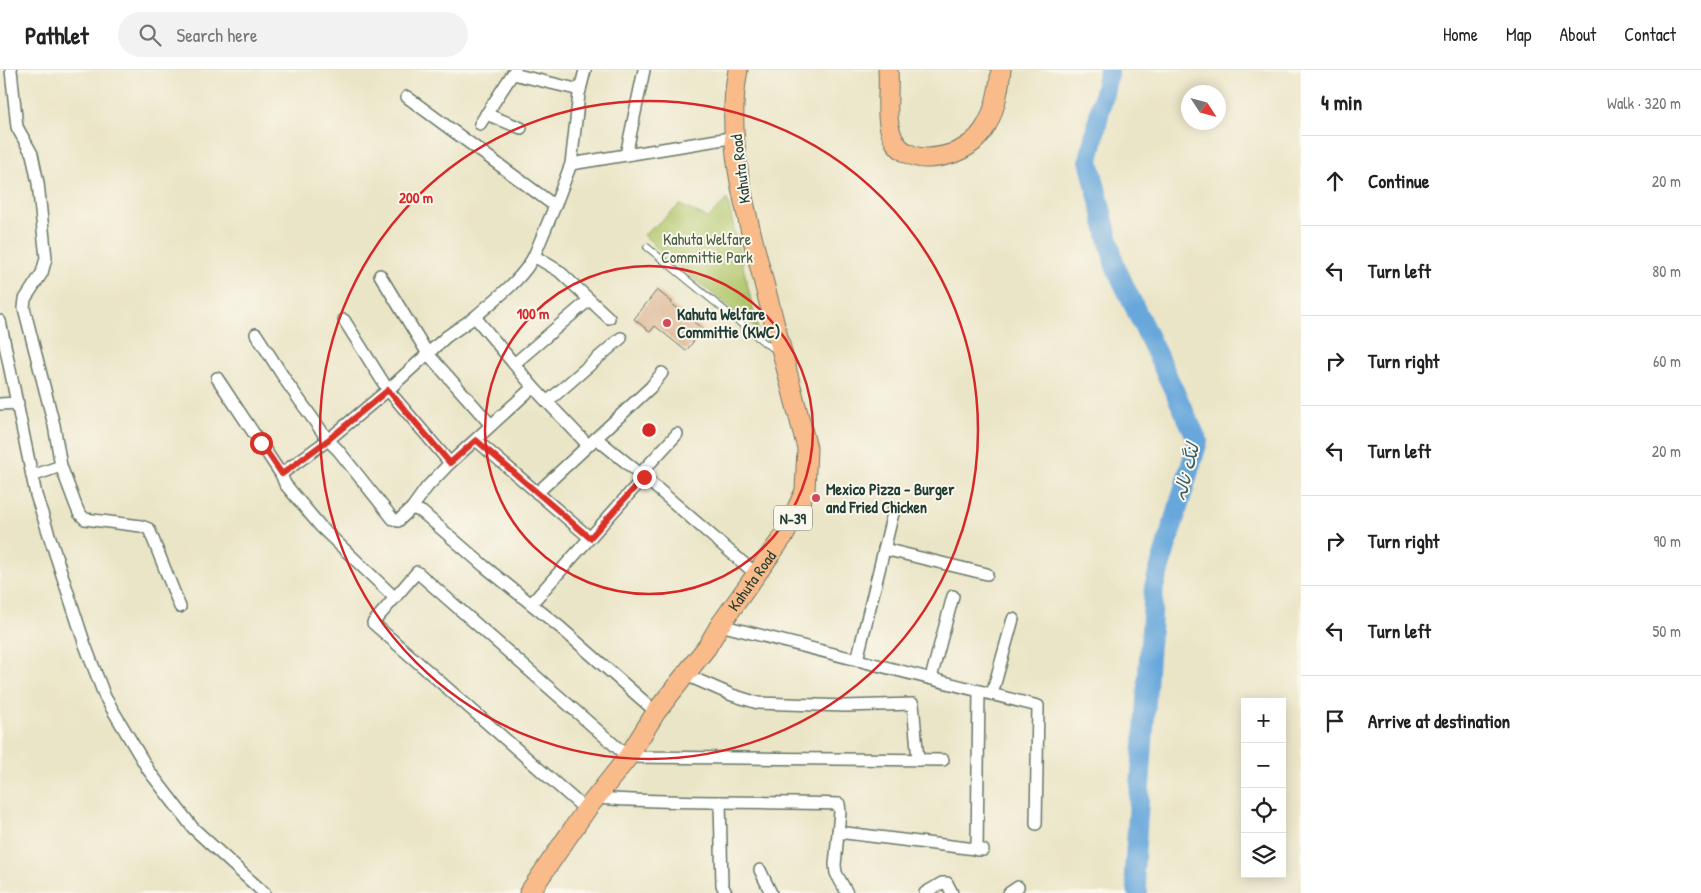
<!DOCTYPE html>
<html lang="en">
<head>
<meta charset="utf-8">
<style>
	body { margin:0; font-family:"Patrick Hand","Playpen Sans Arabic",sans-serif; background:#f2f2f2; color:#222 }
	.controls { position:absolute; right:15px; bottom:15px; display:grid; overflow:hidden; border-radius:0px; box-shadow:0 2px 12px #0003 }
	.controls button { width:45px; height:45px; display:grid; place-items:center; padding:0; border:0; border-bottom:1px solid #e0e0e0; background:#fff; color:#222; font:25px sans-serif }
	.compass { position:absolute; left:1181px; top:15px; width:45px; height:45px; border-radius:50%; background:#fff; box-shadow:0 2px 12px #0003; rotate:126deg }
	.stop { position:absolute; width:15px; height:15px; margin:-11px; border:4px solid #d93025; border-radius:50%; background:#fff }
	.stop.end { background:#d93025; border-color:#fff; box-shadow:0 1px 5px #0008 }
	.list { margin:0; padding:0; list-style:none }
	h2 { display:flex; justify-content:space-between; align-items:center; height:65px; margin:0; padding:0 20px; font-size:21px }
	h2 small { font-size:16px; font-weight:400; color:#767676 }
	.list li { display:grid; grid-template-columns:32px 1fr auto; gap:15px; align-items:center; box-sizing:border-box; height:90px; padding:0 20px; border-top:1px solid #e0e0e0 }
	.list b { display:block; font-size:19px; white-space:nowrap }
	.list em { font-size:16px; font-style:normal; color:#767676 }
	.icon { flex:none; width:28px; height:28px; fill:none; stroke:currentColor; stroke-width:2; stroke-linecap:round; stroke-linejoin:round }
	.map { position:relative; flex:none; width:1301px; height:823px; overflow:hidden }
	header { display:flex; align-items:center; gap:30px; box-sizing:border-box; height:70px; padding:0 25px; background:#fff; border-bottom:1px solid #e0e0e0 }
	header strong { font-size:24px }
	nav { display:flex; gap:28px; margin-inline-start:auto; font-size:18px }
	.search { width:350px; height:45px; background:#f2f2f2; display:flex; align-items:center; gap:12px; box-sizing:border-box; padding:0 18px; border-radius:28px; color:#767676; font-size:19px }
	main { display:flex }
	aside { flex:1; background:#fff }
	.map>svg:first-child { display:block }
	.green { fill:#b1c66a; stroke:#68824f }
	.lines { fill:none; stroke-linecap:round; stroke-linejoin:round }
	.river { stroke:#68a7db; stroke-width:20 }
	.building { fill:#dcb38f }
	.service-casing { stroke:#667867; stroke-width:8 }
	.minor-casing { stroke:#667867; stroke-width:14 }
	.trunk-casing { stroke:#667867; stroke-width:21 }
	.service { stroke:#fff; stroke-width:5.5 }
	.minor { stroke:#fff; stroke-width:11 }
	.trunk { stroke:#fabb8b; stroke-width:19 }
	.route { stroke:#d93025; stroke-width:6 }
	.ring { fill:none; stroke:#d62828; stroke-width:2.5 }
	.poi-dot { fill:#d1495b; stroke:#fbf7ec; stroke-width:2 }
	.labels { text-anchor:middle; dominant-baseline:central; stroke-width:4; stroke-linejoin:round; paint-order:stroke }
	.shield { fill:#fbf7ec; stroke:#61756b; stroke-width:1 }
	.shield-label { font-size:15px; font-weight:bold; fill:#1f3d34 }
	.street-label { font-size:16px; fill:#1f3d34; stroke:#fbf7ec }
	.park-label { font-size:16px; fill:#445f42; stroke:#fbf7ec }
	.poi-label { font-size:16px; font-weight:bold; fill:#1f3d34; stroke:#fbf7ec; text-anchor:start }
	.water-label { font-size:18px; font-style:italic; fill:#355d66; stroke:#fbf7ec }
	.centre { fill:#d62828; stroke:#fbf7ec; stroke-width:2.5 }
	.ring-label { font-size:15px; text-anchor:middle; font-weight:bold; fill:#d62828; stroke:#fbf7ec; stroke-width:4; stroke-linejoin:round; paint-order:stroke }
</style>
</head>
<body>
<header>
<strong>Pathlet</strong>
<div class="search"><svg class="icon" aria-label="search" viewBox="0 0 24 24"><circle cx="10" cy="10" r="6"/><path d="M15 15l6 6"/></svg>Search here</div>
<nav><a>Home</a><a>Map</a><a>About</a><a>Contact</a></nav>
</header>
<main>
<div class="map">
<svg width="1301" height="823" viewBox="0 0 1301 823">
	<rect width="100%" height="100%" fill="#fbf7ec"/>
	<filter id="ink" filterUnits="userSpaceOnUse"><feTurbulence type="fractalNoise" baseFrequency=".02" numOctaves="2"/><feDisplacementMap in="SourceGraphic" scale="10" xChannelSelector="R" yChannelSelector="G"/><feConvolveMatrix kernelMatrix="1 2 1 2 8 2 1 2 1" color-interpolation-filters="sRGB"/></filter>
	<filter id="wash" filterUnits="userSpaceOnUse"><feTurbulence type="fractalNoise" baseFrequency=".0096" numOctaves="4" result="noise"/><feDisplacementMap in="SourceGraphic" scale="20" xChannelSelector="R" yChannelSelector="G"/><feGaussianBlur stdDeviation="1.12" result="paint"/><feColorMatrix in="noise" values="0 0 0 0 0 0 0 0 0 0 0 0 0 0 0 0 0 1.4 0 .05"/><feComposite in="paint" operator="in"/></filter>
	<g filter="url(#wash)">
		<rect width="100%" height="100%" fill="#ebe5c7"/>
		<polygon class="green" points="727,129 758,260 663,184 644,165 680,135 708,148"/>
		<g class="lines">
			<polyline class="river" points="1109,0 1089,90 1115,196 1198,371 1154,517 1134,802 1138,823"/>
		</g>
		<g id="blocks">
			<polygon class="building" points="657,220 672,232 671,234 703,259 686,281 655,256 650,262 634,249"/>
		</g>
	</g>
	<g filter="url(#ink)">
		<use href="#blocks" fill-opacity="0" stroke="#667867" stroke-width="1"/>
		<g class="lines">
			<defs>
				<polyline id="service" points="647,177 766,274 773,278 778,278"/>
				<g id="minor">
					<polyline points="11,0 17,57 32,84 38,113 46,188 42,203 25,229 24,238 54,355 61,396 76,436 79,443 85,449 141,456 149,459 180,537"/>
					<polyline points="513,4 580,20"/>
					<polyline points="407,27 555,136"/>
					<polyline points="486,44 521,58"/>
					<polyline points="480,54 515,0"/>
					<polyline points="626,85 644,0"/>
					<polyline points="571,94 736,67"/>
					<polyline points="534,186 559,201 609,248"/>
					<polyline points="380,205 428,284 491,355"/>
					<path d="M475,247C495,229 522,210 534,186L555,136L571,94L579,24L585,0"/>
					<polyline points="344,250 388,320 450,393"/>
					<polyline points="0,251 36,425 85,575 105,627 149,701 193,758 264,823"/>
					<polyline points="256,264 288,314 328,370 338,380 393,449 398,451 412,438 427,417 450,393 533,317"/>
					<polyline points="514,294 589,230"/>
					<polyline points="217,308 281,404 285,414 321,457 395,528"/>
					<polyline points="547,332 621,268"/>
					<polyline points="0,334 18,333"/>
					<polyline points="596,368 644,407 756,504"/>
					<polyline points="476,370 590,468"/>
					<polyline points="281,404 328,370 388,320 446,267 475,247 533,317 588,375"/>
					<polyline points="640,404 677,364"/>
					<polyline points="32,406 61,396"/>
					<polyline points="537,423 651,317 662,303"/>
					<polyline points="412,438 422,442 484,496 561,558 656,642"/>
					<polyline points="884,479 987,504"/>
					<polyline points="531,534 644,407"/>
					<polyline points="720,555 1038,636 1036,754"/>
					<polyline points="857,590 894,439"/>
					<polyline points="686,605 732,625 758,633 845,636 913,634 918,690"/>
					<polyline points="931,608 953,526"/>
					<polyline points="992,624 1013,549"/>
					<path d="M595,728C676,734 758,731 839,734L840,742L835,795L836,803L847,823"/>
					<polyline points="720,732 722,815 726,823"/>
					<polyline points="586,740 373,553 417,502 628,687 943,690"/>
					<polyline points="838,762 983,780"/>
					<polyline points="977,780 979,621"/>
					<polyline points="760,800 771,823"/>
					<polyline points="925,823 942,813 947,813 952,823"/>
					<polyline points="1009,823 1018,817"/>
				</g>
				<g id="trunk">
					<path d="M888,0C890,22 883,52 895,72C902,83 917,89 929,88C982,84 996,49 1001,0"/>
					<path id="s1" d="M529,823L586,740L628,687L656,642L707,577L720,555L785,464L805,421L807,378C793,324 779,271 765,217C747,147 724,72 738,0"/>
				</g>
			</defs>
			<use href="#service" class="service-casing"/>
			<use href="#minor" class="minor-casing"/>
			<use href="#trunk" class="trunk-casing"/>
			<use href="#service" class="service"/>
			<use href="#minor" class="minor"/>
			<use href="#trunk" class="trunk"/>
		</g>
	</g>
	<g class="lines" filter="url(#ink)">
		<polyline class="route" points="261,373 282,404 328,370 388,320 450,393 476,370 590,468 644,407"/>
	</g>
	<g class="ring">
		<circle cx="649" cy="360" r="164"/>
		<circle cx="649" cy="360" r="329"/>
	</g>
	<g class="poi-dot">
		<circle cx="667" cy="253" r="5"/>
		<circle cx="816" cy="428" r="5"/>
	</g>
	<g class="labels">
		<rect class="shield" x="774" y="435.5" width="38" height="25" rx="4"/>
		<g class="shield-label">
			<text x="793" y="448">N-39</text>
		</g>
		<g class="street-label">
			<text transform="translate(740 99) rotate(-97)">Kahuta Road</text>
			<text stroke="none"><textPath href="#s1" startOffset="384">Kahuta Road</textPath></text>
		</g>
		<g class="park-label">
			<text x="707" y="169">Kahuta Welfare<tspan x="707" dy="18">Committie Park</tspan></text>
		</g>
		<g class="poi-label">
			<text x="677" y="244">Kahuta Welfare<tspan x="677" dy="18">Committie (KWC)</tspan></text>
			<text x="826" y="419">Mexico Pizza - Burger<tspan x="826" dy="18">and Fried Chicken</tspan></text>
		</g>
		<g class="water-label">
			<text transform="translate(1186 402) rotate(-76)">لنگ نالہ</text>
		</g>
	</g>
	<circle cx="649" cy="360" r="8" class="centre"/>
	<g class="ring-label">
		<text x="416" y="133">200 m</text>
		<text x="533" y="249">100 m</text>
	</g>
</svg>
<div class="controls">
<button>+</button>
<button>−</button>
<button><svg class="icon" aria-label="locate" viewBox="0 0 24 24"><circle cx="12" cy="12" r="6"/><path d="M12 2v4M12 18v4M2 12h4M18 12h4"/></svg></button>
<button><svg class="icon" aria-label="layers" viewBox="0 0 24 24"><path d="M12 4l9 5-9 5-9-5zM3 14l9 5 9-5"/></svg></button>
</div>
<svg class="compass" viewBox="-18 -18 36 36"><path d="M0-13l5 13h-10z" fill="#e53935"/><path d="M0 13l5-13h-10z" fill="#767676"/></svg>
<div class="stop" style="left:261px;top:373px"></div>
<div class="stop end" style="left:644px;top:407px"></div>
</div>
<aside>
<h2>4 min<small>Walk · 320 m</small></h2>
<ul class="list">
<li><svg class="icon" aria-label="ahead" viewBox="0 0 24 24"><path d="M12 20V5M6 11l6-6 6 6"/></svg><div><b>Continue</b></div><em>20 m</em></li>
<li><svg class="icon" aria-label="left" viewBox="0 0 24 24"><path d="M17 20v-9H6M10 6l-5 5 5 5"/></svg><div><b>Turn left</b></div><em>80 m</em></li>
<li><svg class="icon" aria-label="right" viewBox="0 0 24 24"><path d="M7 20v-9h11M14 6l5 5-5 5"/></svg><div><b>Turn right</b></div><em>60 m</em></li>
<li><svg class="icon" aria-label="left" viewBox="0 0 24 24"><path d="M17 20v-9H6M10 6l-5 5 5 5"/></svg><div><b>Turn left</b></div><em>20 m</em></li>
<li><svg class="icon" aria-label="right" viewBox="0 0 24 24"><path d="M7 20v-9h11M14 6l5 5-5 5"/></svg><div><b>Turn right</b></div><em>90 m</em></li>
<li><svg class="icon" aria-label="left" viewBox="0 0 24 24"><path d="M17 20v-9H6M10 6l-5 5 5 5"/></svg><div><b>Turn left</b></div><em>50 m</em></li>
<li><svg class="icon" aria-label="arrive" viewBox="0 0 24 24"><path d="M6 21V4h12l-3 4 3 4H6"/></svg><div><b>Arrive at destination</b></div></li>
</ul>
</aside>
</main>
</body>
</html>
